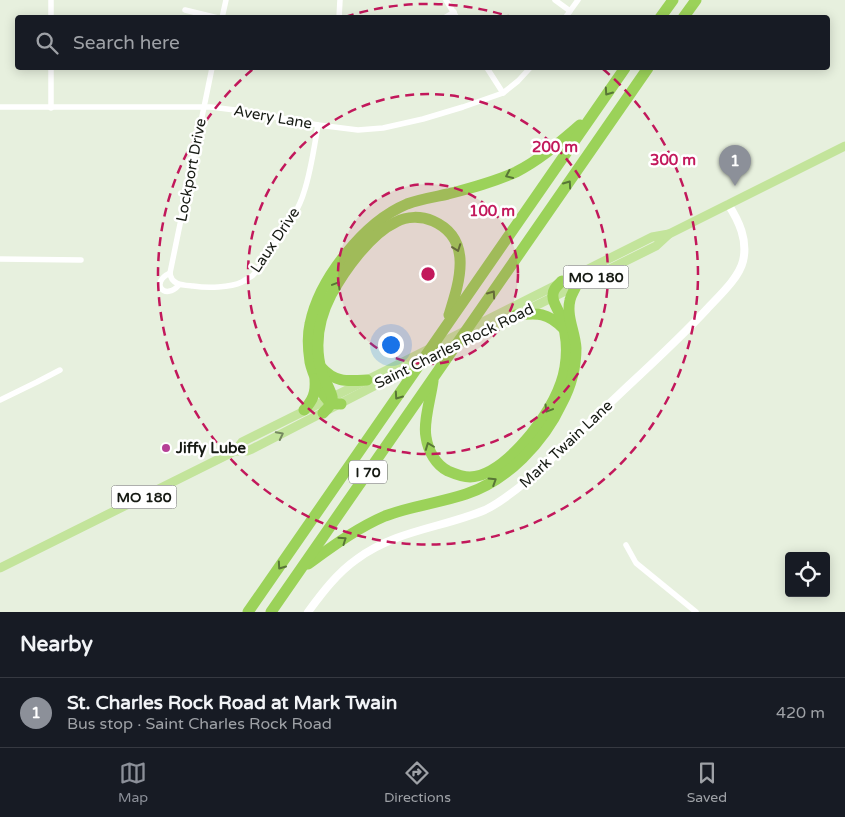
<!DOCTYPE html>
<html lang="en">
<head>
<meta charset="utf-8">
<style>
	body { margin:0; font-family:"Varela Round",sans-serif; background:#242831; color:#f1f3f6 }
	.controls { position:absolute; right:15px; bottom:15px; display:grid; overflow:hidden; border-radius:5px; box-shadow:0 2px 12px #0003 }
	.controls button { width:45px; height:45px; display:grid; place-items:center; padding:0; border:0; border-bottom:1px solid #363941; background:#171b24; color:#f1f3f6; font:25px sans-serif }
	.you { position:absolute; left:390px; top:344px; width:18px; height:18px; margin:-12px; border:4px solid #fff; border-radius:50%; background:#1a73e8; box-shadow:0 0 0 8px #1a73e833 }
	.badge { display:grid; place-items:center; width:32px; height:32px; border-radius:50%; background:#8c9099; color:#fff; font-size:16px; font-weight:700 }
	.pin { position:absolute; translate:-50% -41px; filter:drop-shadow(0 1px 2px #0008) }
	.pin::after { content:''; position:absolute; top:26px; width:18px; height:15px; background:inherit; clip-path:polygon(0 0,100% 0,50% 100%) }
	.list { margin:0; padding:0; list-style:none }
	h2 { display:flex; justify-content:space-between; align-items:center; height:65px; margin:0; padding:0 20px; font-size:21px }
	h2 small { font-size:16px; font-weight:400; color:#9ea1a6 }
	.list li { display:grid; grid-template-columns:32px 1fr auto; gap:15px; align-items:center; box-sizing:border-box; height:70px; padding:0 20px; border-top:1px solid #363941 }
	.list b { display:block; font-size:19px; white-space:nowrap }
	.list p { margin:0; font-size:16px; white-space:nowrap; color:#9ea1a6 }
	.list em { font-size:16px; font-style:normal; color:#9ea1a6 }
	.icon { flex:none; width:28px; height:28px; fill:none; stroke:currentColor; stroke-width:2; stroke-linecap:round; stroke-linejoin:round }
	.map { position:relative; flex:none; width:845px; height:612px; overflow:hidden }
	.search { position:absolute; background:#171b24; box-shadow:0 2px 12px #0003; left:15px; right:15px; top:15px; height:55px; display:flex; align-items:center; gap:12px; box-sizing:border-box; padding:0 18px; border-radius:5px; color:#9ea1a6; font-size:19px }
	.sheet { height:135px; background:#171b24 }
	nav { display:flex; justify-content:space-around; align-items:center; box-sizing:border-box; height:70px; border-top:1px solid #363941; background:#171b24; font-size:14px; color:#9ea1a6 }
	nav a { display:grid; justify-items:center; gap:2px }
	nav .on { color:#8c9099 }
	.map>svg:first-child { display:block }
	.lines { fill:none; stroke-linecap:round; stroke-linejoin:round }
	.minor { stroke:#fff; stroke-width:5.5 }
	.tertiary { stroke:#fff; stroke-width:8 }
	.primary { stroke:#c3e49b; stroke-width:9 }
	.motorway { stroke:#9bd259; stroke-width:11 }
	.oneway { stroke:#587636 }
	.oneway2 { stroke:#75895e }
	.ring { fill:none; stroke:#c2185b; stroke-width:2.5; stroke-dasharray:9 6 }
	.poi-dot { fill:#b64096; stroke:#fff; stroke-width:2 }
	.labels { text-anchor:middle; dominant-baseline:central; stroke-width:5; stroke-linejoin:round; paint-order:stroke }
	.shield { fill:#fff; stroke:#5c5f5a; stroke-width:1 }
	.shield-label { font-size:14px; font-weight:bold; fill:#161a13 }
	.street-label { font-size:15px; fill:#161a13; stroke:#fff }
	.poi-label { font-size:15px; font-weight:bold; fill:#161a13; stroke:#fff; text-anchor:start }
	.centre { fill:#c2185b; stroke:#fff; stroke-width:2.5 }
	.ring-label { font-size:15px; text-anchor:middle; font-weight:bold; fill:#c2185b; stroke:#fff; stroke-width:5; stroke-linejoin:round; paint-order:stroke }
</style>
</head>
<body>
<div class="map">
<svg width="845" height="612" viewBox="0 0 845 612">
	<rect width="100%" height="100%" fill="#e7f0de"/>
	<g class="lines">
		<g class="minor">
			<polyline points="51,0 51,18"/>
			<polyline points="446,0 457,18"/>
			<polyline points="555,0 570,11"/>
			<polyline points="185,10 218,18"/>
			<polyline points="222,18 226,0"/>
			<polyline points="339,18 340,0"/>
			<polyline points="444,18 454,12"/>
			<polyline points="565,18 578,0"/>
			<polyline points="51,68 51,108"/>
			<path d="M212,68L170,273C171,285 183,285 193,286C207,288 230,288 242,282C245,280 249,278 252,276C259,270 266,256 272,248C283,231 298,213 304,192C311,171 314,148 318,125"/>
			<polyline points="487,68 503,93"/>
			<polyline points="0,107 211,107 243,111 318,125 358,130 383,128 423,119 463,107 503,93 518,81 530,68"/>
			<polyline points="0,259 81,260"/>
			<path d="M170,273C149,283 165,301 179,285"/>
			<polyline points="0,400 37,382 60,370"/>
			<polyline points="626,545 636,563 696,612"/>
		</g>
		<path class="tertiary" d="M308,612C322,593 337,573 357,559C396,530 442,528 485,510C502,502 517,489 532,477C564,447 596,416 628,386C655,361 682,336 707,309C719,296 739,278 743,261C748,240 739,221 728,204"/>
		<g class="primary">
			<polyline points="235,451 247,451 252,449 378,384 656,246 669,234 845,146"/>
			<polyline points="0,568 235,451 242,442 248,439 387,370 652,237 669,234"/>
		</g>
		<g class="motorway">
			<polyline points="660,18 673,0"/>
			<polyline points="683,18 696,0"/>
			<path d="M516,315C538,313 547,312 563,328"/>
			<path d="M321,367C335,383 348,381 367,380"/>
			<path d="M433,381C431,397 423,422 426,437C428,451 436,465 448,471C455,474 462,477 470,477C493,476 517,451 531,434C546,415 561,392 565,367C568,349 566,331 560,315C558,309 553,303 553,297C552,290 557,286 562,281"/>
			<path d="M341,404C337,404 333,404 330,402C322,397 312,371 310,362C308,349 307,337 310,324C319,279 364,222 407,204C420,199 434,197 448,194C471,188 494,182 516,172C540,160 560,142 580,125"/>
			<path d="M304,410C313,400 316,393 315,379"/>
			<path d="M323,413C327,409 333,404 332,397C332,393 324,379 322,373C314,346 318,320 331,295C344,271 370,234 396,222C407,216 421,216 433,221C474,239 459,283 449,315"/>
			<path d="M308,564C333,546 357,528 385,516C411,506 439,503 466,494C507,481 544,442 562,403C571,386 576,367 576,348C575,332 566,316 570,300C571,295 574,291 576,286"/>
			<polyline points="248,612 625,68"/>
			<polyline points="271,612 648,68"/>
		</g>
	</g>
	<defs><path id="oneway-chevron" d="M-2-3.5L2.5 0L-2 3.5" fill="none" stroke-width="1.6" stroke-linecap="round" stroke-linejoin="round" transform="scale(1.25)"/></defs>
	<g class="oneway">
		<use href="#oneway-chevron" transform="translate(608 92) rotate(125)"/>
		<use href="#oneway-chevron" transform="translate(509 175) rotate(156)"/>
		<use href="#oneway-chevron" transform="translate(568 184) rotate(-55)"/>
		<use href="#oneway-chevron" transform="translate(457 248) rotate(70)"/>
		<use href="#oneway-chevron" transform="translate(337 285) rotate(-59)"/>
		<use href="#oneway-chevron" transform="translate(492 294) rotate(-55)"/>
		<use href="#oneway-chevron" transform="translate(398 396) rotate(125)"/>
		<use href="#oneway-chevron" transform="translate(548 409) rotate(121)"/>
		<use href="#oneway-chevron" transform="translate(429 446) rotate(-111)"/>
		<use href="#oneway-chevron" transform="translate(493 481) rotate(-32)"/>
		<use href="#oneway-chevron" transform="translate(343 540) rotate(-35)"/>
		<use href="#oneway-chevron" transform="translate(281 566) rotate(125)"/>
	</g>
	<use class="oneway2" href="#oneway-chevron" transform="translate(280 435) rotate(-27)"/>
	<circle cx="428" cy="274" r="90" fill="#c2185b" fill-opacity=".12"/>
	<g class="ring">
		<circle cx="428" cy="274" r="90"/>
		<circle cx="428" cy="274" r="180"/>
		<path d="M345 17A270 270 0 0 1 511 17M603 69A270 270 0 1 1 253 69"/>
	</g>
	<circle class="poi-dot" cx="166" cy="448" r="5"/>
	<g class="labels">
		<g class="shield">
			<rect x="563.5" y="265.5" width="65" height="23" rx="4"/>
			<rect x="349" y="460.5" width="38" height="23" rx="4"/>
			<rect x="111.5" y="485.5" width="65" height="23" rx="4"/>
		</g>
		<g class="shield-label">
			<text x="596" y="277">MO 180</text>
			<text x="368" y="472">I 70</text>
			<text x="144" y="497">MO 180</text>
		</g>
		<g class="street-label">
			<text transform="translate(273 117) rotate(10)">Avery Lane</text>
			<text transform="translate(191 170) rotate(-79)">Lockport Drive</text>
			<text transform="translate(275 240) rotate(-56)">Laux Drive</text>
			<text transform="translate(454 346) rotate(-26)">Saint Charles Rock Road</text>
			<text transform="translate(566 444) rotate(-43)">Mark Twain Lane</text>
		</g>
		<g class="poi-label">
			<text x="176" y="448">Jiffy Lube</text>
		</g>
	</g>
	<circle cx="428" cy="274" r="8" class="centre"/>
	<g class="ring-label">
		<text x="555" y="152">200 m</text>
		<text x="673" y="165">300 m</text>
		<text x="492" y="216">100 m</text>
	</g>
</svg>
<div class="controls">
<button><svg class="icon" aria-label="locate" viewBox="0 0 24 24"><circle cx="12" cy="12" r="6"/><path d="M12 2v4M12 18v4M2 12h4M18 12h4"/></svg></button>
</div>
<div class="you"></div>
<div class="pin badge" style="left:735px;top:186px">1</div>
<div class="search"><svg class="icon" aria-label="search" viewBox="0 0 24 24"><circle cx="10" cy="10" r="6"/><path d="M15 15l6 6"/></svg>Search here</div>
</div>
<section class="sheet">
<h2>Nearby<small></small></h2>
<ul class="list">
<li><span class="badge">1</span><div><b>St. Charles Rock Road at Mark Twain</b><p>Bus stop · Saint Charles Rock Road</p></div><em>420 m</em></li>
</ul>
</section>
<nav>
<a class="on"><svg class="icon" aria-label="map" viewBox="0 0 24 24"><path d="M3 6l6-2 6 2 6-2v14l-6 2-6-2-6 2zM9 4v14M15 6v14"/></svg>Map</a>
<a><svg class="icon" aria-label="directions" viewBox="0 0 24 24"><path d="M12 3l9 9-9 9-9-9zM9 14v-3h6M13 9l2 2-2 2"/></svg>Directions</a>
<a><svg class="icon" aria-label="saved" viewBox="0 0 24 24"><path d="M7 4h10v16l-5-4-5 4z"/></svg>Saved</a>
</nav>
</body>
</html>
